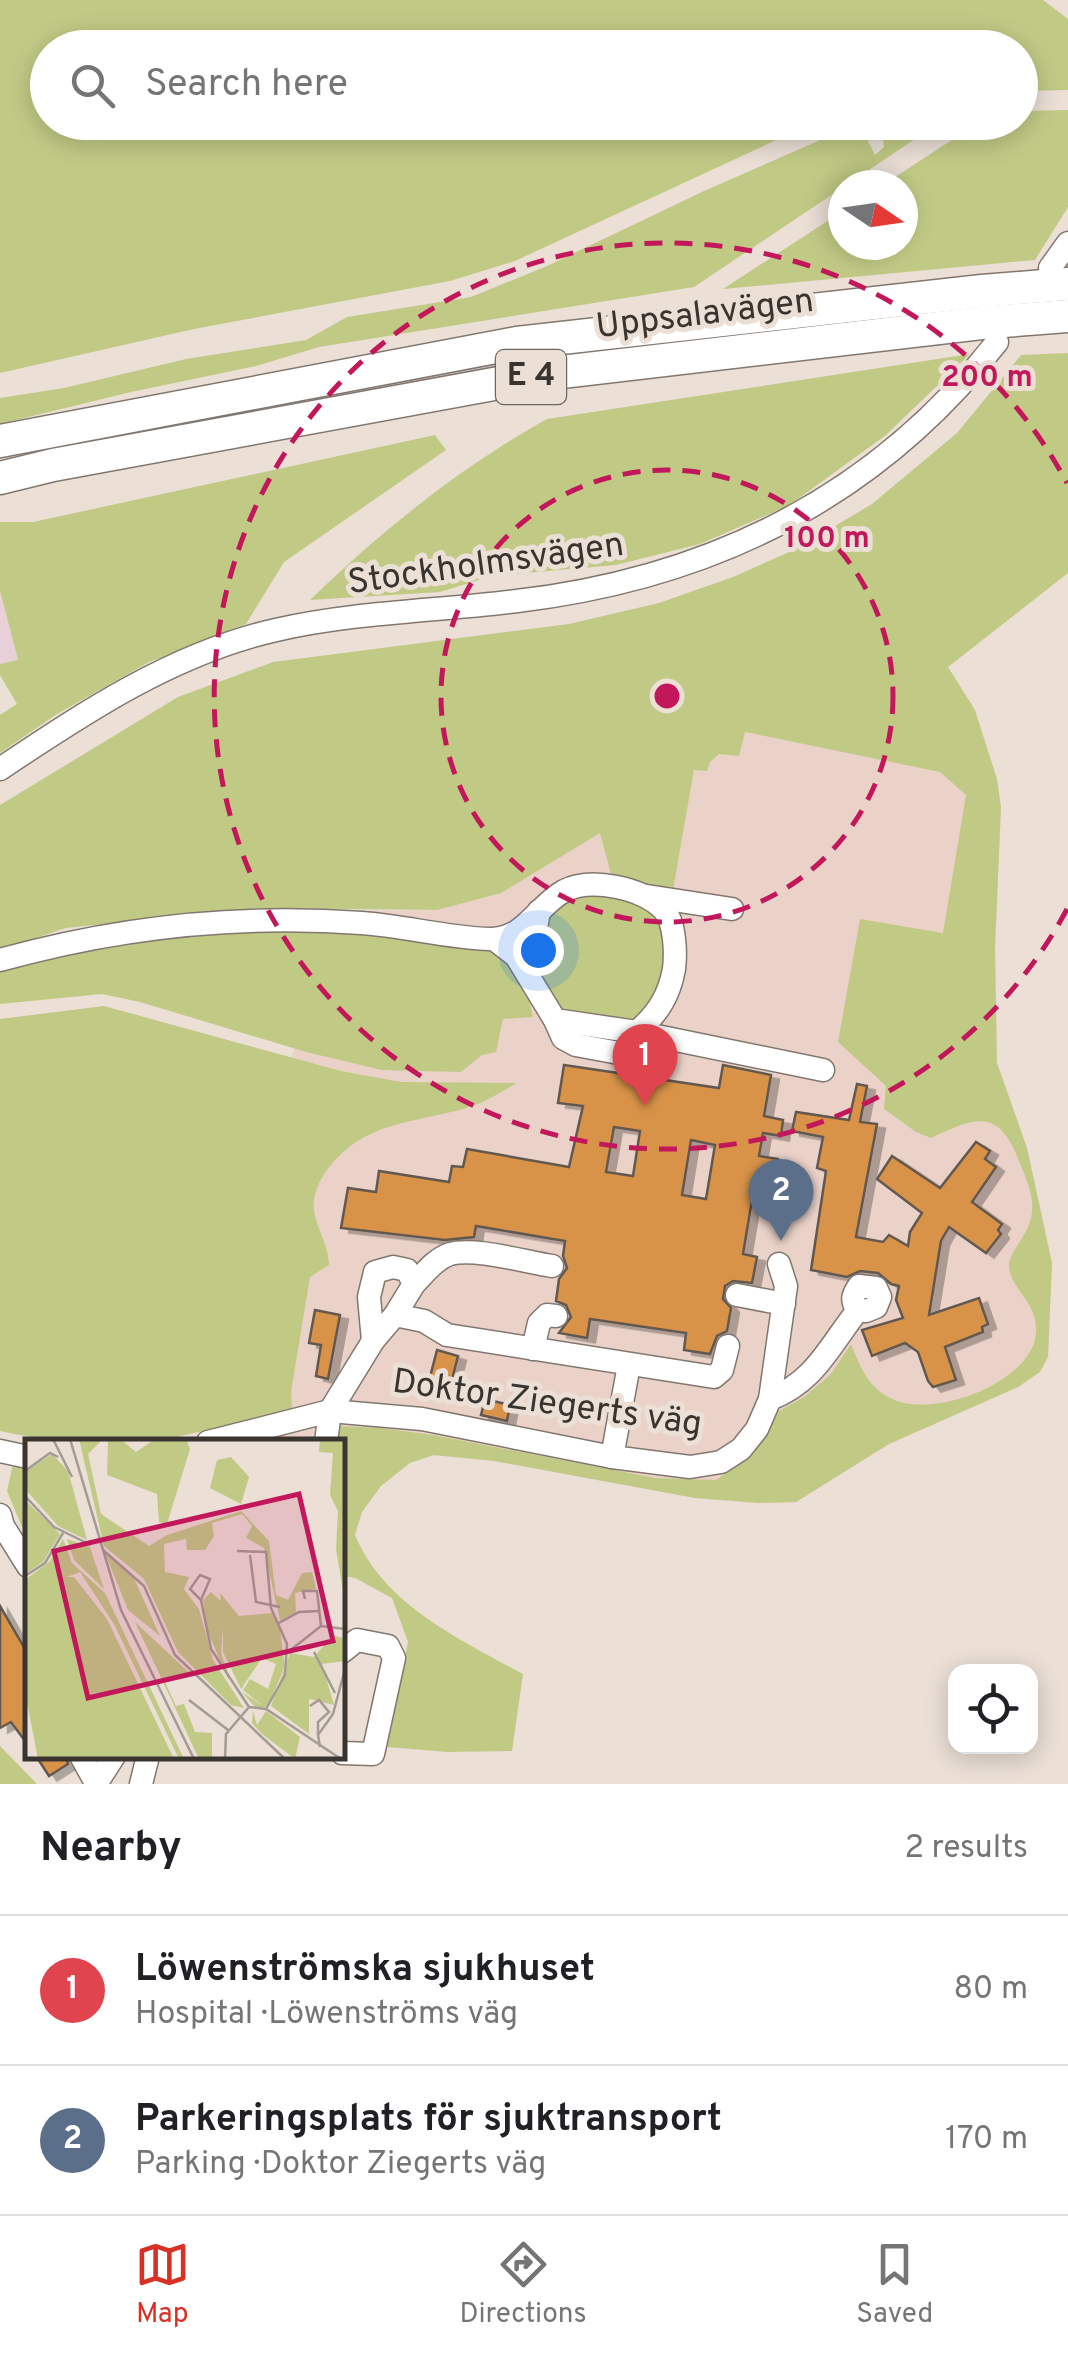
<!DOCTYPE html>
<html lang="en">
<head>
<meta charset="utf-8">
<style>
	body { margin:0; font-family:Overpass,sans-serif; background:#f6f6f6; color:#202124 }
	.controls { position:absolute; right:30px; bottom:30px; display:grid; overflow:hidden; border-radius:20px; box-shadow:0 5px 25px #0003 }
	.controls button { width:90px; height:90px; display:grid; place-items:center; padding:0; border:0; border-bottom:2px solid #e0e0e0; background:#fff; color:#202124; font:50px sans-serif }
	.compass { position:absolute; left:828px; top:170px; width:90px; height:90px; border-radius:50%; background:#fff; box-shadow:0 5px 25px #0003; rotate:103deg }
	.you { position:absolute; left:538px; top:950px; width:35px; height:35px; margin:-25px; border:8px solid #fff; border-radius:50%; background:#1a73e8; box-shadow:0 0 0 15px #1a73e833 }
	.badge { display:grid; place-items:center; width:65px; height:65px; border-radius:50%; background:#d93025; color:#fff; font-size:32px; font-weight:700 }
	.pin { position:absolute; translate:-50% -82px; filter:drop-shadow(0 2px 5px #0008) }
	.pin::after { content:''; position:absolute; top:52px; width:35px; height:30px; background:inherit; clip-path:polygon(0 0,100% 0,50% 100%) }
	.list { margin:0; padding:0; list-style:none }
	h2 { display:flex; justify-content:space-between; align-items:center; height:130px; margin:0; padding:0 40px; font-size:42px }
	h2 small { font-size:32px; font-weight:400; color:#757577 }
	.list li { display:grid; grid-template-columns:65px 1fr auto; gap:30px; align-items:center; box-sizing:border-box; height:150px; padding:0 40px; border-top:2px solid #e0e0e0 }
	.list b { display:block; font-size:38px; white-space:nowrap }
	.list p { margin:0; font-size:32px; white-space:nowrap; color:#757577 }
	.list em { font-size:32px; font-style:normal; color:#757577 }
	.icon { flex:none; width:55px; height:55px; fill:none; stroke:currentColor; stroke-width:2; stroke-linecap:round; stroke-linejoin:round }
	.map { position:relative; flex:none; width:1068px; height:1784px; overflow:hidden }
	.search { position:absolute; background:#fff; box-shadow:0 5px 25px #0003; left:30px; right:30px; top:30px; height:110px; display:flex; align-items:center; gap:25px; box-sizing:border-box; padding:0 35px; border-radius:55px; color:#757577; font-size:38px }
	.sheet { height:430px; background:#fff }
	nav { display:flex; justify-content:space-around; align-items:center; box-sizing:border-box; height:140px; border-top:2px solid #e0e0e0; background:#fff; font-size:28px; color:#757577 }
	nav a { display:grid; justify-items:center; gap:5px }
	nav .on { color:#d93025 }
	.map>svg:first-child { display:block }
	.industrial { fill:#e8d0d9 }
	.medical { fill:#ead2c8 }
	.green { fill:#c1ca85 }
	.building { fill:#d89349; stroke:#625950; stroke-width:2.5; fill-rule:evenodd; filter:url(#shadow) }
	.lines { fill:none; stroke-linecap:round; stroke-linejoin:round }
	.minor-casing { stroke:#82776f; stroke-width:25 }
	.highway-casing { stroke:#82776f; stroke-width:35 }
	.minor { stroke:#fff; stroke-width:22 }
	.highway { stroke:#fff; stroke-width:32 }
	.ring { fill:none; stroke:#c2185b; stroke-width:5; stroke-dasharray:18 12 }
	.labels { text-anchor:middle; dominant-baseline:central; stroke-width:10; stroke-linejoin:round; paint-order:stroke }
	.shield { fill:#ebdfd6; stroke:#6e6762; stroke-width:2.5 }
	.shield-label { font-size:32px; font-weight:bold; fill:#393430 }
	.street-label { font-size:35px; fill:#393430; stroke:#ebdfd6 }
	.inset-road { fill:none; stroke:#a49b94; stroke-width:2.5 }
	.view { fill:#c2185b; fill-opacity:0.15; stroke:#c2185b; stroke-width:5 }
	.inset-edge { fill:none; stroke:#393430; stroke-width:5 }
	.centre { fill:#c2185b; stroke:#ebdfd6; stroke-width:5 }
	.ring-label { font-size:30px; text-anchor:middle; font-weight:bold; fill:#c2185b; stroke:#ebdfd6; stroke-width:10; stroke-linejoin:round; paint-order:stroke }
</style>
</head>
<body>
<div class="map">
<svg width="1068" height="1784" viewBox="0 0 1068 1784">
	<defs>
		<filter id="shadow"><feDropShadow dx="8" dy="4.5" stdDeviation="0" flood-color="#0004"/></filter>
	</defs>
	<rect width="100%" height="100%" fill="#ebdfd6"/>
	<polygon class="industrial" points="0,591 18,661 0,664"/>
	<polygon class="medical" points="700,723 941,772 1001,807 995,948 997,1063 1027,1148 1052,1263 1048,1357 1040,1372 1018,1387 889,1444 796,1502 758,1503 695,1498 495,1461 343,1447 342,1442 290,1441 189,1432 332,911 437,910"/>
	<g class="green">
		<polygon points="0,0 1043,0 1068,19 1068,90 1021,91 1020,48 48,48 48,122 813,123 515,261 450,281 194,329 0,373"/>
		<polygon points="1068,110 1068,207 1035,260 723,289 843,211 843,245 903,245 903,185 883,185 973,126 985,123 1020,122 1021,111"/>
		<polygon points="881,123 939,123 694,287 319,347 256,366 131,392 0,424 0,398 64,388 186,359 306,340 347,317 471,297 547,266 704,191 850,127 864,133 875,155 884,147"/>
		<path d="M1068,353V573L948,667L975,710L997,779L1001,807L995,948L997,1063L1027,1148L1052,1263L1048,1357L1040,1372L1018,1387L889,1444L796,1502L758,1503L695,1498L494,1461L434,1455L410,1463L381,1486L362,1512L355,1535C384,1605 461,1640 523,1674L512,1751L447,1752L387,1747L408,1642L392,1598L355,1578L343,1576L345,1443L332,1441L338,1426L381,1428L433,1435L655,1478L716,1480L753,1454L779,1411L804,1397L831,1374L851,1344C860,1366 867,1386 890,1398C930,1419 1019,1387 1034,1343C1045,1305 1010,1292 1009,1266C1008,1252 1031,1233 1032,1212C1034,1194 1025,1176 1019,1161C999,1107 975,1117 931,1138L916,1132L884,1109L886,1086L838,1042L860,919L943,933L966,795L940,772L745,732L739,756L719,754L710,762L707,771L694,770L673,890L612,878L600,833L501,893L437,910L258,908L66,928L0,950V805L178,697L273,662L569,624L659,603L733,577L796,549L872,504L957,433L1021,355Z"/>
		<path d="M970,354L886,435L788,506L700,544L616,565L492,576L440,592L310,600C381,531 461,467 547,419Z"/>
		<polygon points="435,435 446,450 284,562 246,624 149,662 57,714 0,753 0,715 17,704 0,675 0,664 18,660 0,591 0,522 33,522"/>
		<path d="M588,891C603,894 628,894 642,901C677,921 667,1014 628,1022C610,1026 583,1017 565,1014L535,977L545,914Z"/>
		<path d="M303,928L491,950C519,969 526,983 533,1017L503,1019L496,1052L482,1055L461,1072L382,1070L306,1052L140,1002L102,994L0,1004V971C104,940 194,930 303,928Z"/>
		<path d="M104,1006L341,1071L401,1082L517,1083C502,1091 486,1102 469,1107C422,1122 372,1120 336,1159C326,1170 317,1183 314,1199C311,1222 329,1242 329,1265L310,1277L291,1392L292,1408C252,1417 211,1430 171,1438C115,1448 55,1443 0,1431V1019Z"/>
		<polygon points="13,1464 27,1466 27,1539 7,1491"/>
		<polygon points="0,1746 37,1784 0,1784"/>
	</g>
	<g class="building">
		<path d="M564,1065L719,1088L723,1065L771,1075L764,1116L783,1120L781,1136L763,1133L759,1156L778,1159L772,1191L754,1188L743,1254L757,1257L752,1283L733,1281L725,1286L723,1299L731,1308L727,1331L717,1336L710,1354L684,1350L686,1333L590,1319L587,1338L559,1333L571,1317L566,1305L556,1301L559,1279L567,1268L563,1256L565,1241L476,1226L474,1237L445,1240L341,1228L348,1188L376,1192L379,1171L449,1182L452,1166L463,1167L467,1149L569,1167L583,1106L558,1103ZM614,1127L640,1131L633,1176L606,1172ZM691,1140L715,1145L706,1199L682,1195Z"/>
		<polygon points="857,1084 867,1086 860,1122 877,1124 856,1237 883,1242 889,1235 908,1246 910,1232 922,1213 877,1179 892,1156 940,1188 976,1142 990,1151 985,1159 996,1167 972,1202 1002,1224 998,1230 1001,1234 986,1253 949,1227 941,1241 929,1315 979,1298 988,1324 982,1327 983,1332 945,1347 956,1380 933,1387 928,1381 918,1352 905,1343 872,1356 862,1330 903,1318 896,1300 899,1286 891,1284 878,1273 860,1271 847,1277 811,1270 826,1171 817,1168 823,1137 792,1131 796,1112 849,1120"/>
		<polygon points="315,1310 340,1315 328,1379 316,1376 321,1345 309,1343"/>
		<polygon points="437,1350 458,1356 450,1387 429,1381"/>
		<polygon points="485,1399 510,1405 507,1421 481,1415"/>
		<polygon points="0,1606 28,1654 28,1745 11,1722 0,1728"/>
		<polygon points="36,1756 66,1756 68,1764 49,1776"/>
	</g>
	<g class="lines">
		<defs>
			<g id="minor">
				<polyline points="1050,268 1068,243"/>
				<path d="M0,769C85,712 174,653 276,630C354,612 438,611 517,601C711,578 876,497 997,342"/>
				<polyline points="647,896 732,909"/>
				<path d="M0,960C118,927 239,914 362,923C405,926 447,938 490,939C524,940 537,906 564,891C591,877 644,888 664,910C675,922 676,953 674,969C669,997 657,1014 637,1032L555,1020L516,956L494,939"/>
				<polyline points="528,974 539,911"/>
				<polyline points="555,1020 563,1038 576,1045 619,1053 634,1046 637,1032 823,1070"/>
				<path d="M414,1284C424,1274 435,1259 450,1254C475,1247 525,1262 552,1266"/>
				<polyline points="737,1295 784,1304"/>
				<polyline points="373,1341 369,1297 375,1272 393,1267 407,1270 414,1284 395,1315"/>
				<polyline points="533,1349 539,1323 547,1315 556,1316"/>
				<path d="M770,1399C815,1382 830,1345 858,1310L866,1311L876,1307L880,1297L876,1288L859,1286C852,1296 851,1301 858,1310"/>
				<polyline points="208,1442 330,1411 422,1419 612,1457 690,1467 721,1462 741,1449 757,1429 770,1399 786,1286 779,1264"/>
				<polyline points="326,1442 330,1411 373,1341 395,1315 424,1321 447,1335 714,1377 722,1370 728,1346"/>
				<polyline points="0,1451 28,1457"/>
				<polyline points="612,1457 629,1365"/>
				<polyline points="0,1515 3,1526 28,1566"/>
				<polyline points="342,1652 357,1640 388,1646 394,1658 373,1754 342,1753"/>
				<polyline points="81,1756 96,1783"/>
				<polyline points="96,1784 114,1756"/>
				<polyline points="141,1784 148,1756"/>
			</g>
			<g id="highway">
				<polyline points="0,441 517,343 982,291 1068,284"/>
				<polyline points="0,478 53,465 553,373 990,322 1068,316"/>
			</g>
		</defs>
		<use href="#minor" class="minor-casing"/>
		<use href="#highway" class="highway-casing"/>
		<use href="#minor" class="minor"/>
		<use href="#highway" class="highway"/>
	</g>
	<g class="ring">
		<circle cx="667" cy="696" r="226"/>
		<path d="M1067 909A453 453 0 1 1 1067 483"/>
	</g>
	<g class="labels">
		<rect class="shield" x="496" y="350" width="70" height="54" rx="8"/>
		<g class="shield-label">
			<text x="531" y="377">E 4</text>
		</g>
		<g class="street-label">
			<text transform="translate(705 315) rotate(-7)">Uppsalavägen</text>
			<text transform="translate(486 565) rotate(-8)">Stockholmsvägen</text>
			<text transform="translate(547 1404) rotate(8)">Doktor Ziegerts väg</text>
		</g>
	</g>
	<g transform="translate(25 1439)">
		<rect width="320" height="320" fill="#ebdfd6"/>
		<path d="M54,0H78L63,15L76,75L124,107L142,96L216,72L244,102L251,156L263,161L277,134L287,133L291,150L270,154L271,174L255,182L239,109L221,99L227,87L217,75L187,84L189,97L180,111H162L161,100L139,105L140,133L164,138L159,150L174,170L188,221L219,269L206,266L153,213L119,140L79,107ZM83,0H95L111,13L130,0H161L165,10L142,85L134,83L132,55L82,36ZM295,0H320V164L311,110L313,72L305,56L308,14L294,13ZM27,15L43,32L62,101L33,87L0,50V33ZM206,18L224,38L216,65L185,49L192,21ZM0,61L35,95L18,123L0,135ZM38,100L47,124L80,154L159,320H154L89,185L55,133L42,138H49L82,180L149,320H13L0,253V141L25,122ZM42,100L65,108L79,150L49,121ZM80,114L107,135L135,197L103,171ZM186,153L196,162L195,154L214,177L247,174L255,190L260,227L243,267L236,269L229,267L217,253L238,267L218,251L225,240L243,250L251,225L237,219L216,250L198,213V189L196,214L206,242L202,238L181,188L178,161ZM110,183L168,237L140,243L151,267L159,265L170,293L187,294V320H174ZM308,196L320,200V222L297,225L309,266L284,260V295L246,267L265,214L289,218ZM228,272L232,286L241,272L275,298L270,320L237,295L227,284Z" fill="#c1ca85"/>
		<path class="inset-road" d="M28,0L47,38M45,0L96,171L169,320M0,32L25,14L33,18M0,57L29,88L66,106M78,111L119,147L150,216L260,320M212,112L241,113L246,169L262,205L260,236L241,270M225,116L231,163L255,168M0,137L20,124L38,94M280,160L278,152H292L296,187M176,161L185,140L175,136L165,150L176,161L186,210L224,268L201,295L200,320M254,184L274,173L294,172M263,213L296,187L320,190M289,213L310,254M164,261L203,291M285,267L294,261L304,273L293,283V296M224,268L241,270L316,320M295,308L293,296L308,275L320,230"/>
		<path class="view" d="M274,55L308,202L63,259L29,112Z"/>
		<rect width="320" height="320" class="inset-edge"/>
	</g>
	<circle cx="667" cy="696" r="15" class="centre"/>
	<g class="ring-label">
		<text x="987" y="386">200 m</text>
		<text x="827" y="547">100 m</text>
	</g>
</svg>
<div class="controls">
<button><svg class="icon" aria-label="locate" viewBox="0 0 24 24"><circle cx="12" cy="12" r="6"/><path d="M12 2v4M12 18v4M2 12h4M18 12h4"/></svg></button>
</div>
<svg class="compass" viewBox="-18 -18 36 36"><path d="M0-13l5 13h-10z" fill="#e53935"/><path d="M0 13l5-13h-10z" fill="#757577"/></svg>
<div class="you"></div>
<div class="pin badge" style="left:645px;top:1106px;background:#e0444e">1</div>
<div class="pin badge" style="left:781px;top:1241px;background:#5c6f8a">2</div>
<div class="search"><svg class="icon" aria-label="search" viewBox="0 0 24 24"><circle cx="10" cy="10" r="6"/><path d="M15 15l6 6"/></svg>Search here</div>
</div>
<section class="sheet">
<h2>Nearby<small>2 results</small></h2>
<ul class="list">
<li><span class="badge" style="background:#e0444e">1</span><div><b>Löwenströmska sjukhuset</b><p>Hospital · Löwenströms väg</p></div><em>80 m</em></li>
<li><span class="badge" style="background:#5c6f8a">2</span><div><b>Parkeringsplats för sjuktransport</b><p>Parking · Doktor Ziegerts väg</p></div><em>170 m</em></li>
</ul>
</section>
<nav>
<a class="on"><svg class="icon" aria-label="map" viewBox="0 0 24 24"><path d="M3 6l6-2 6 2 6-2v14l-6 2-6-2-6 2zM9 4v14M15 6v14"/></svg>Map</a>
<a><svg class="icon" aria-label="directions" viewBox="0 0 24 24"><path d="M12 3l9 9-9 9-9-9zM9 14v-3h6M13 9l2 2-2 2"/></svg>Directions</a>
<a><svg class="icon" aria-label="saved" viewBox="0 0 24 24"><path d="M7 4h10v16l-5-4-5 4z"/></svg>Saved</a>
</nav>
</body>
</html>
